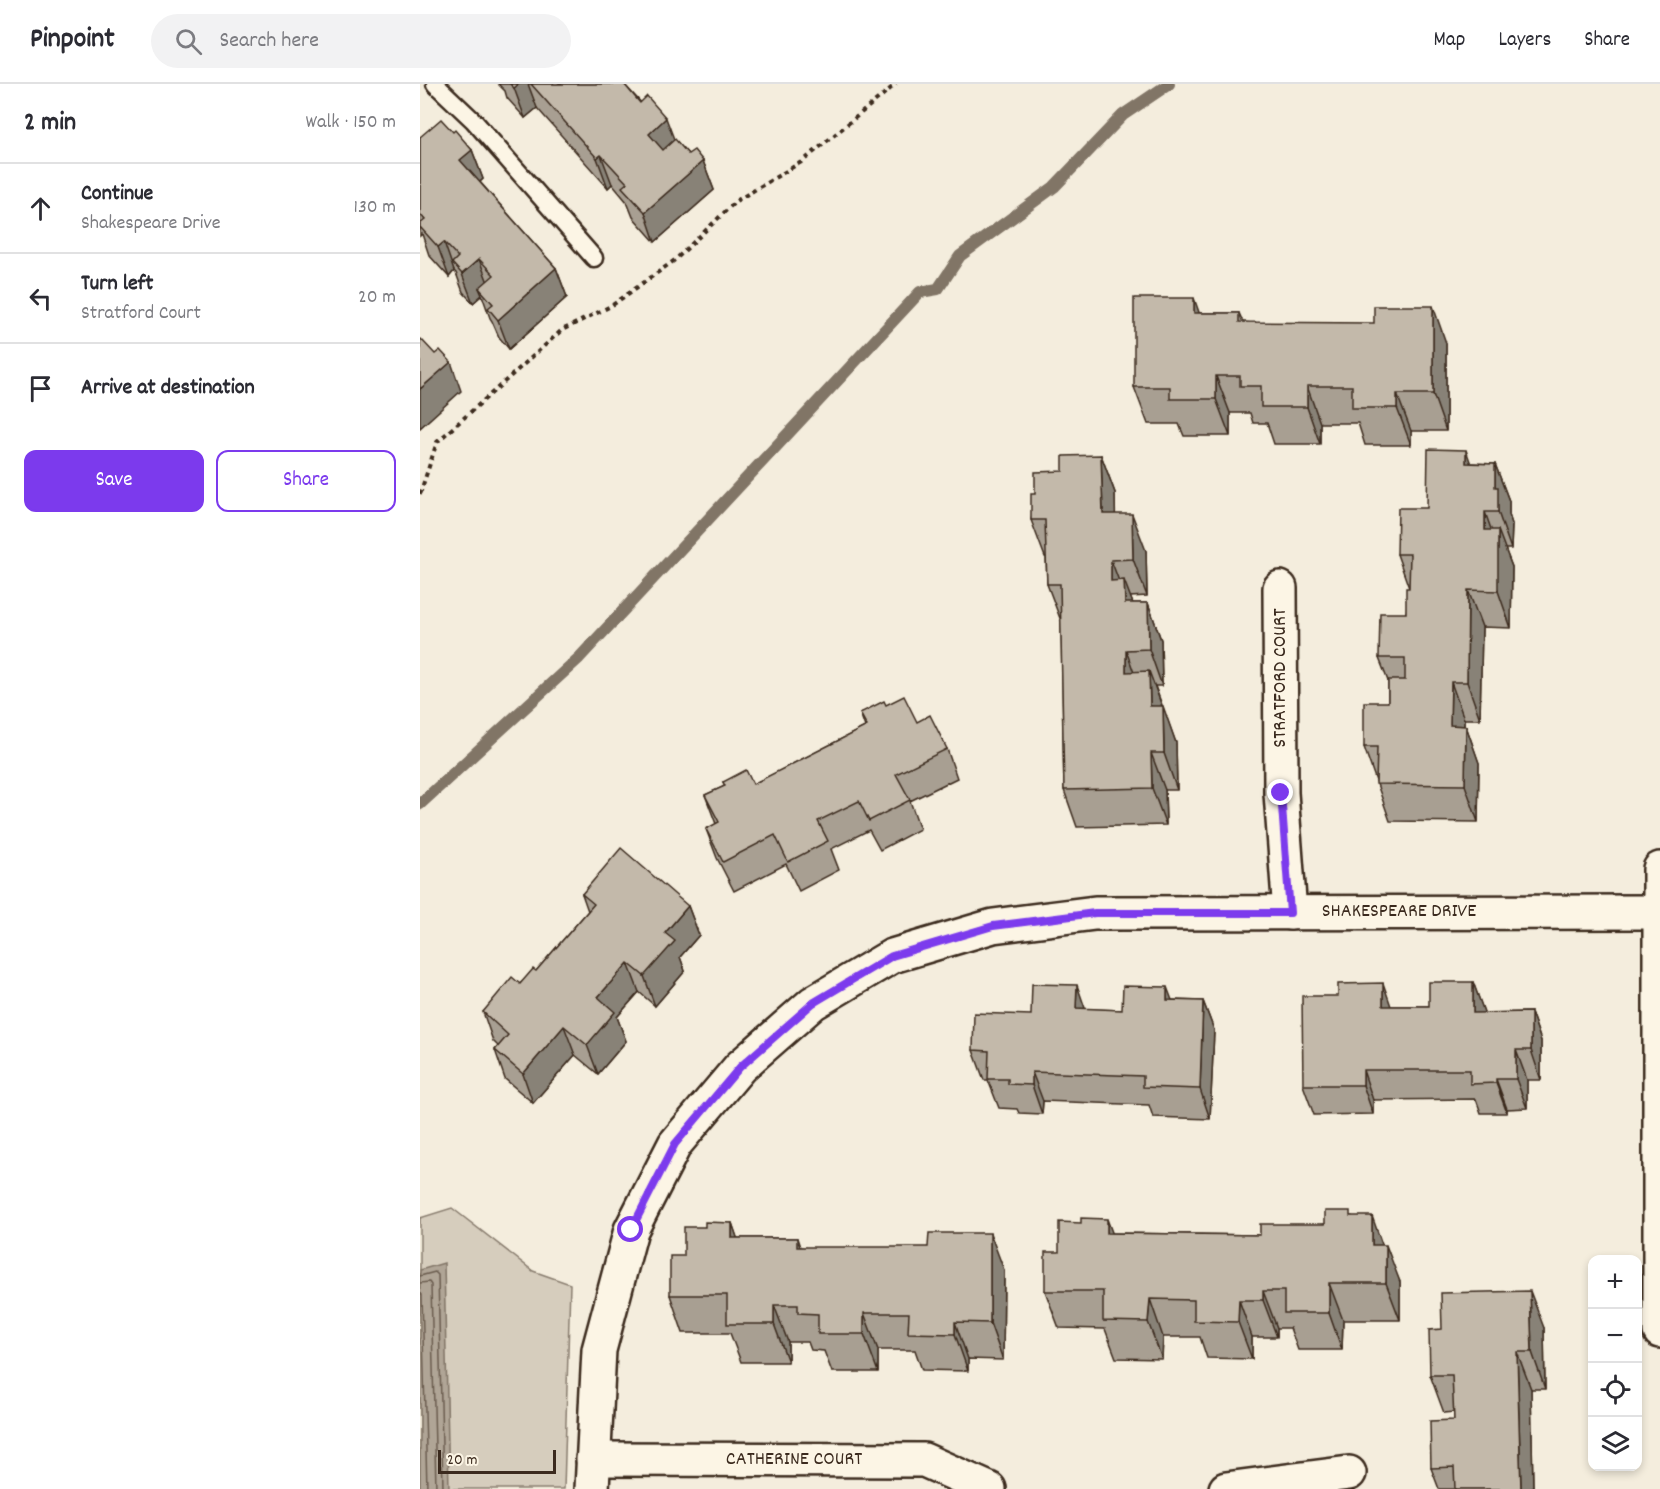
<!DOCTYPE html>
<html lang="en">
<head>
<meta charset="utf-8">
<style>
	body { margin:0; font-family:Dekko,sans-serif; background:#f2f2f3; color:#2b2b33 }
	.controls { position:absolute; right:18px; bottom:18px; display:grid; overflow:hidden; border-radius:12px; box-shadow:0 3px 9px #0003 }
	.controls button { width:54px; height:54px; display:grid; place-items:center; padding:0; border:0; border-bottom:2px solid #e1e1e2; background:#fff; color:#2b2b33; font:30px sans-serif }
	.scale { position:absolute; left:18px; bottom:15px; width:118px; box-sizing:border-box; padding-left:6px; border:3px solid #3b2a1e; border-top:0; font-size:16px; line-height:21px; white-space:nowrap; color:#3b2a1e; -webkit-text-stroke:4px #fcf5e5; paint-order:stroke }
	.stop { position:absolute; width:18px; height:18px; margin:-14px; border:4px solid #7c3aed; border-radius:50%; background:#fff }
	.stop.end { background:#7c3aed; border-color:#fff; box-shadow:0 2px 6px #0008 }
	.list { margin:0; padding:0; list-style:none }
	h2 { display:flex; justify-content:space-between; align-items:center; height:78px; margin:0; padding:0 24px; font-size:26px }
	h2 small { font-size:20px; font-weight:400; color:#7c7c81 }
	.list li { display:grid; grid-template-columns:39px 1fr auto; gap:18px; align-items:center; box-sizing:border-box; height:90px; padding:0 24px; border-top:2px solid #e1e1e2 }
	.list b { display:block; font-size:22px; white-space:nowrap }
	.list p { margin:0; font-size:20px; white-space:nowrap; color:#7c7c81 }
	.list em { font-size:20px; font-style:normal; color:#7c7c81 }
	.actions { display:flex; gap:12px; padding:18px 24px }
	.actions a { flex:1; padding:14px 0; border:2px solid #7c3aed; border-radius:12px; text-align:center; font-size:21px; color:#7c3aed }
	.actions .main { background:#7c3aed; color:#fff }
	.icon { flex:none; width:33px; height:33px; fill:none; stroke:currentColor; stroke-width:2; stroke-linecap:round; stroke-linejoin:round }
	.map { position:relative; flex:none; width:1240px; height:1405px; overflow:hidden }
	header { display:flex; align-items:center; gap:36px; box-sizing:border-box; height:84px; padding:0 30px; background:#fff; border-bottom:2px solid #e1e1e2 }
	header strong { font-size:28px }
	nav { display:flex; gap:33px; margin-inline-start:auto; font-size:21px }
	.search { width:420px; height:54px; background:#f2f2f3; display:flex; align-items:center; gap:15px; box-sizing:border-box; padding:0 21px; border-radius:33px; color:#7c7c81; font-size:22px }
	main { display:flex }
	aside { flex:1; background:#fff }
	.map>svg:first-child { display:block }
	.green { fill:#d6cdbd; stroke:#887c6e; stroke-width:1.5 }
	.water { fill:#b0a596; stroke:#817466; stroke-width:1.5 }
	.lines { fill:none; stroke-linecap:round; stroke-linejoin:round }
	.shore { stroke:#6a5b4e; stroke-width:1.5 }
	.stream { stroke:#817466; stroke-width:12 }
	.service-casing { stroke:#3b2a1e; stroke-width:21 }
	.minor-casing { stroke:#3b2a1e; stroke-width:38 }
	.secondary-casing { stroke:#3b2a1e; stroke-width:38 }
	.path { stroke:#3b2a1e; stroke-width:4; stroke-dasharray:4.5 4.5; stroke-linecap:butt }
	.service { stroke:#fcf5e5; stroke-width:16 }
	.minor { stroke:#fcf5e5; stroke-width:33 }
	.secondary { stroke:#fcf5e5; stroke-width:33 }
	.wall { fill:#a89f92; stroke:#3b2a1e; stroke-width:1.5 }
	.shaded-wall { fill:#888277; stroke:#3b2a1e; stroke-width:1.5 }
	.building { fill:#c3b9aa; stroke:#3b2a1e; stroke-width:1.5 }
	.route { stroke:#7c3aed; stroke-width:8 }
	.labels { text-anchor:middle; dominant-baseline:central; stroke-width:5; stroke-linejoin:round; paint-order:stroke }
	.street-label { font-size:20px; fill:#3b2a1e; stroke:#fcf5e5 }
</style>
</head>
<body>
<header>
<strong>Pinpoint</strong>
<div class="search"><svg class="icon" aria-label="search" viewBox="0 0 24 24"><circle cx="10" cy="10" r="6"/><path d="M15 15l6 6"/></svg>Search here</div>
<nav><a>Map</a><a>Layers</a><a>Share</a></nav>
</header>
<main>
<aside>
<h2>2 min<small>Walk · 150 m</small></h2>
<ul class="list">
<li><svg class="icon" aria-label="ahead" viewBox="0 0 24 24"><path d="M12 20V5M6 11l6-6 6 6"/></svg><div><b>Continue</b><p>Shakespeare Drive</p></div><em>130 m</em></li>
<li><svg class="icon" aria-label="left" viewBox="0 0 24 24"><path d="M17 20v-9H6M10 6l-5 5 5 5"/></svg><div><b>Turn left</b><p>Stratford Court</p></div><em>20 m</em></li>
<li><svg class="icon" aria-label="arrive" viewBox="0 0 24 24"><path d="M6 21V4h12l-3 4 3 4H6"/></svg><div><b>Arrive at destination</b></div></li>
</ul>
<div class="actions"><a class="main">Save</a><a>Share</a></div>
</aside>
<div class="map">
<svg width="1240" height="1405" viewBox="0 0 1240 1405">
	<rect width="100%" height="100%" fill="#f4eddd"/>
	<filter id="ink" filterUnits="userSpaceOnUse"><feTurbulence type="fractalNoise" baseFrequency=".0167" numOctaves="2"/><feDisplacementMap in="SourceGraphic" scale="12" xChannelSelector="R" yChannelSelector="G"/><feConvolveMatrix kernelMatrix="1 2 1 2 8 2 1 2 1" color-interpolation-filters="sRGB"/></filter>
	<g filter="url(#ink)">
		<polygon class="green" points="32,1124 113,1187 150,1200 144,1405 0,1405 0,1134"/>
		<polygon class="water" points="24,1179 29,1405 0,1405 0,1186"/>
		<g class="lines">
			<g class="shore">
				<polyline points="0,1192 15,1188 18,1191 23,1405"/>
				<polyline points="0,1199 9,1198 11,1201 16,1405"/>
				<polyline points="0,1208 2,1211 7,1405"/>
			</g>
			<polyline class="stream" points="0,720 159,574 500,208 518,205 540,172 634,103 703,31 749,0"/>
			<defs>
				<polyline id="service" points="15,0 54,37 174,174"/>
				<g id="minor">
					<polyline points="860,504 861,709 870,829"/>
					<polyline points="173,1375 504,1376 569,1405"/>
					<polyline points="172,1405 179,1266 211,1146 255,1060 320,983 393,919 472,872 573,842 675,829 1240,828"/>
					<polyline points="806,1405 929,1389"/>
				</g>
				<polyline id="secondary" points="1240,785 1240,1247"/>
			</defs>
			<use href="#service" class="service-casing"/>
			<use href="#minor" class="minor-casing"/>
			<use href="#secondary" class="secondary-casing"/>
			<polyline class="path" points="0,410 17,358 142,246 191,222 255,176 316,117 383,77 476,0"/>
			<use href="#service" class="service"/>
			<use href="#minor" class="minor"/>
			<use href="#secondary" class="secondary"/>
		</g>
		<g class="wall">
			<polygon points="78,0 204,0 268,70 283,77 294,106 235,158 213,133 207,118 192,100 188,104 117,24 105,34 87,14 85,7"/>
			<polygon points="33,48 52,66 63,95 60,98 136,184 147,213 89,265 79,253 72,237 70,234 62,211 53,219 43,208 36,189 34,187 29,193 9,171 2,150 0,152 0,53"/>
			<polygon points="779,229 819,229 823,238 1026,259 1026,347 991,347 991,361 945,361 938,339 900,339 900,360 854,360 847,339 833,339 830,329 810,329 810,352 764,352 759,340 728,340 714,303"/>
			<polygon points="681,371 695,409 695,430 726,467 727,512 710,513 713,519 728,519 741,556 742,602 735,602 756,659 757,706 745,706 746,741 657,743 644,706 641,537 627,500 626,473 625,473 611,436 615,410"/>
			<polygon points="1050,379 1075,380 1089,417 1089,431 1092,440 1091,465 1085,465 1092,483 1091,544 1062,543 1060,635 1044,635 1044,641 1046,642 1059,679 1058,738 970,737 944,663 968,618 968,597 959,574 986,529 989,504 977,470 1007,424"/>
			<polygon points="466,621 497,638 527,665 537,694 490,717 500,745 460,766 449,746 411,765 419,786 379,807 366,780 314,807 297,774 286,745 296,740 285,711 305,702 303,698 333,700 445,643 440,629"/>
			<polygon points="162,810 268,822 279,851 260,873 265,887 235,922 219,908 197,933 206,957 178,990 155,971 113,1019 85,995 75,966 78,962 73,957 63,928 116,887 168,827"/>
			<polygon points="1053,898 1064,929 1111,928 1121,957 1121,996 1107,996 1107,1024 1087,1025 1087,1029 1061,1029 1056,1015 953,1016 953,1030 894,1031 883,1001 918,912 971,922 1009,922"/>
			<polygon points="752,916 783,917 794,946 790,1035 733,1033 729,1021 623,1017 622,1030 599,1029 597,1025 579,1024 568,996 564,996 553,966 611,931 665,925 702,926"/>
			<polygon points="932,1132 962,1161 980,1198 980,1236 923,1236 922,1266 878,1266 870,1244 857,1244 857,1253 832,1253 832,1275 787,1274 780,1253 743,1253 742,1275 696,1274 685,1245 639,1244 625,1207 639,1168 692,1149 840,1151 905,1140"/>
			<polygon points="312,1139 317,1154 377,1154 380,1163 584,1186 583,1276 548,1275 548,1287 502,1286 495,1266 458,1266 458,1288 412,1288 404,1267 391,1266 388,1258 368,1258 368,1278 321,1278 310,1249 263,1249 250,1211 285,1143"/>
			<polygon points="1124,1244 1125,1305 1111,1305 1113,1405 1019,1405 1011,1384 1034,1336 1034,1328 1024,1329 1010,1291"/>
		</g>
		<g class="shaded-wall">
			<polygon points="99,0 108,0 117,24 105,34 94,4"/>
			<polygon points="246,34 257,63 239,79 229,50"/>
			<polygon points="52,66 63,95 51,106 40,76"/>
			<polygon points="181,71 192,100 188,104 177,74"/>
			<polygon points="283,77 294,106 235,158 225,128"/>
			<polygon points="24,158 34,187 29,193 18,163"/>
			<polygon points="59,175 70,204 59,204 62,211 53,219 42,190"/>
			<polygon points="136,184 147,213 89,265 78,236"/>
			<polygon points="774,214 787,251 774,229"/>
			<polygon points="1013,222 1026,259 1026,347 1013,310"/>
			<polygon points="31,278 41,307 0,344 0,305"/>
			<polygon points="796,292 810,329 810,352 796,315"/>
			<polygon points="887,302 900,339 900,360 887,323"/>
			<polygon points="977,310 991,347 991,361 977,324"/>
			<polygon points="1046,366 1059,403 1046,379"/>
			<polygon points="681,371 695,409 696,467 683,430"/>
			<polygon points="1075,380 1089,417 1089,431 1092,440 1091,465 1078,428 1075,403"/>
			<polygon points="1065,428 1078,465 1078,446 1092,483 1091,544 1078,507 1065,446"/>
			<polygon points="712,430 726,467 727,512 713,475"/>
			<polygon points="691,476 705,513 691,497"/>
			<polygon points="704,496 718,533 705,519"/>
			<polygon points="1048,506 1062,543 1060,635 1047,598"/>
			<polygon points="728,519 741,556 742,602 729,565"/>
			<polygon points="706,566 719,603 706,588"/>
			<polygon points="729,587 743,625 730,622"/>
			<polygon points="1031,598 1044,635 1044,678 1030,641"/>
			<polygon points="743,622 756,659 757,706 744,669"/>
			<polygon points="1046,642 1059,679 1058,738 1045,701"/>
			<polygon points="731,669 745,706 746,741 732,704"/>
			<polygon points="268,822 279,851 260,873 265,887 235,922 224,892 245,849"/>
			<polygon points="208,879 219,908 197,933 206,957 178,990 167,961 178,913"/>
			<polygon points="1053,898 1064,928 1064,958 1053,929"/>
			<polygon points="963,899 973,928 963,922"/>
			<polygon points="657,901 667,930 656,924"/>
			<polygon points="747,903 758,932 747,916"/>
			<polygon points="783,917 794,946 790,1035 780,1005"/>
			<polygon points="1111,928 1121,957 1121,996 1111,966"/>
			<polygon points="144,942 155,971 113,1019 103,990"/>
			<polygon points="1096,966 1107,996 1107,1024 1096,995"/>
			<polygon points="943,986 953,1016 953,1030 943,1001"/>
			<polygon points="612,988 623,1017 622,1030 612,1001"/>
			<polygon points="1076,995 1087,1025 1087,1029 1076,999"/>
			<polygon points="952,1132 965,1169 952,1161"/>
			<polygon points="687,1135 701,1172 687,1149"/>
			<polygon points="312,1139 325,1176 312,1154"/>
			<polygon points="570,1149 584,1186 583,1276 570,1239"/>
			<polygon points="966,1161 980,1198 980,1236 966,1199"/>
			<polygon points="909,1199 923,1236 922,1266 909,1229"/>
			<polygon points="843,1207 857,1244 857,1253 843,1216"/>
			<polygon points="1110,1207 1124,1244 1125,1305 1112,1268"/>
			<polygon points="730,1215 743,1253 742,1275 728,1238"/>
			<polygon points="819,1216 832,1253 832,1275 818,1238"/>
			<polygon points="354,1221 368,1258 368,1278 354,1240"/>
			<polygon points="444,1229 458,1266 458,1288 444,1250"/>
			<polygon points="535,1238 548,1275 548,1287 535,1250"/>
			<polygon points="1097,1268 1111,1305 1113,1405 1101,1405"/>
		</g>
		<g class="building">
			<polygon points="90,0 99,0 94,4"/>
			<polygon points="111,0 204,0 220,19 227,12 246,34 229,50 243,66 255,55 268,70 274,66 283,77 225,128 202,103 207,99 181,71 177,74"/>
			<polygon points="21,35 33,48 35,46 52,66 40,76 136,184 78,236 68,224 73,220 59,204 74,191 59,175 42,190 32,179 38,173 24,158 18,163 0,143 0,140 5,136 0,130 0,53"/>
			<polygon points="714,214 774,214 774,229 819,229 819,238 954,239 954,222 1013,222 1013,310 977,310 977,324 932,324 932,302 887,302 887,323 841,323 841,302 820,302 820,292 796,292 796,315 750,315 750,303 714,303"/>
			<polygon points="1,255 15,270 20,266 31,278 0,305 0,256"/>
			<polygon points="1008,365 1046,366 1046,379 1075,380 1075,403 1078,403 1078,428 1065,428 1065,446 1078,446 1078,507 1048,506 1047,598 1031,598 1030,641 1046,642 1045,701 956,700 957,663 944,663 944,618 968,618 968,596 985,596 985,574 959,574 960,529 986,529 986,504 989,504 990,470 977,470 978,424 1007,424"/>
			<polygon points="681,371 683,430 712,430 713,475 691,476 691,497 704,496 705,519 728,519 729,565 706,566 706,588 729,587 730,622 743,622 744,669 731,669 732,704 644,706 640,500 627,500 625,436 611,436 611,410 615,410 615,388 643,387 643,372"/>
			<polygon points="484,612 497,638 510,631 527,665 476,690 490,716 449,737 439,717 398,737 408,757 368,778 355,751 303,778 286,745 299,738 285,711 305,702 303,698 326,686 333,700 447,642 440,629 464,617 466,621"/>
			<polygon points="201,764 268,822 245,849 255,857 224,892 208,879 178,913 195,928 167,961 144,942 103,990 75,966 88,951 63,928 92,893 100,900 113,885 116,887 174,820 162,810"/>
			<polygon points="1009,898 1053,898 1053,929 1111,928 1111,966 1096,966 1096,995 1076,995 1076,999 1050,1000 1050,986 943,986 943,1001 883,1001 882,912 918,912 918,900 963,899 963,922 1009,922"/>
			<polygon points="612,900 657,901 656,924 702,926 703,902 747,903 747,916 783,917 780,1005 723,1003 723,992 612,988 612,1001 588,1000 588,995 568,995 569,967 553,966 554,929 611,931"/>
			<polygon points="905,1127 930,1127 930,1132 952,1132 952,1161 966,1161 966,1199 909,1199 909,1229 864,1229 864,1207 843,1207 843,1216 819,1216 818,1238 774,1237 774,1216 730,1215 728,1238 683,1237 683,1207 625,1207 625,1168 639,1168 639,1138 661,1139 661,1134 687,1135 687,1149 840,1151 840,1140 905,1140"/>
			<polygon points="285,1138 312,1139 312,1154 377,1154 377,1163 508,1163 509,1149 570,1149 570,1239 535,1238 535,1250 488,1249 489,1229 444,1229 444,1250 398,1250 398,1230 378,1229 378,1221 354,1221 354,1240 307,1240 307,1211 250,1211 250,1172 264,1172 264,1143 285,1143"/>
			<polygon points="1110,1207 1112,1268 1097,1268 1101,1405 1035,1405 1034,1383 1011,1384 1010,1337 1034,1336 1032,1291 1010,1291 1009,1246 1022,1245 1021,1209"/>
		</g>
	</g>
	<g class="lines" filter="url(#ink)">
		<polyline class="route" points="211,1146 255,1060 320,983 393,919 472,872 573,842 675,829 870,829 861,709"/>
	</g>
	<g class="labels">
		<g class="street-label">
			<text transform="translate(861 594) rotate(-90)">STRATFORD COURT</text>
			<text x="979" y="828">SHAKESPEARE DRIVE</text>
			<text x="374" y="1376">CATHERINE COURT</text>
		</g>
	</g>
</svg>
<div class="controls">
<button>+</button>
<button>−</button>
<button><svg class="icon" aria-label="locate" viewBox="0 0 24 24"><circle cx="12" cy="12" r="6"/><path d="M12 2v4M12 18v4M2 12h4M18 12h4"/></svg></button>
<button><svg class="icon" aria-label="layers" viewBox="0 0 24 24"><path d="M12 4l9 5-9 5-9-5zM3 14l9 5 9-5"/></svg></button>
</div>
<div class="scale">20 m</div>
<div class="stop" style="left:211px;top:1146px"></div>
<div class="stop end" style="left:861px;top:709px"></div>
</div>
</main>
</body>
</html>
